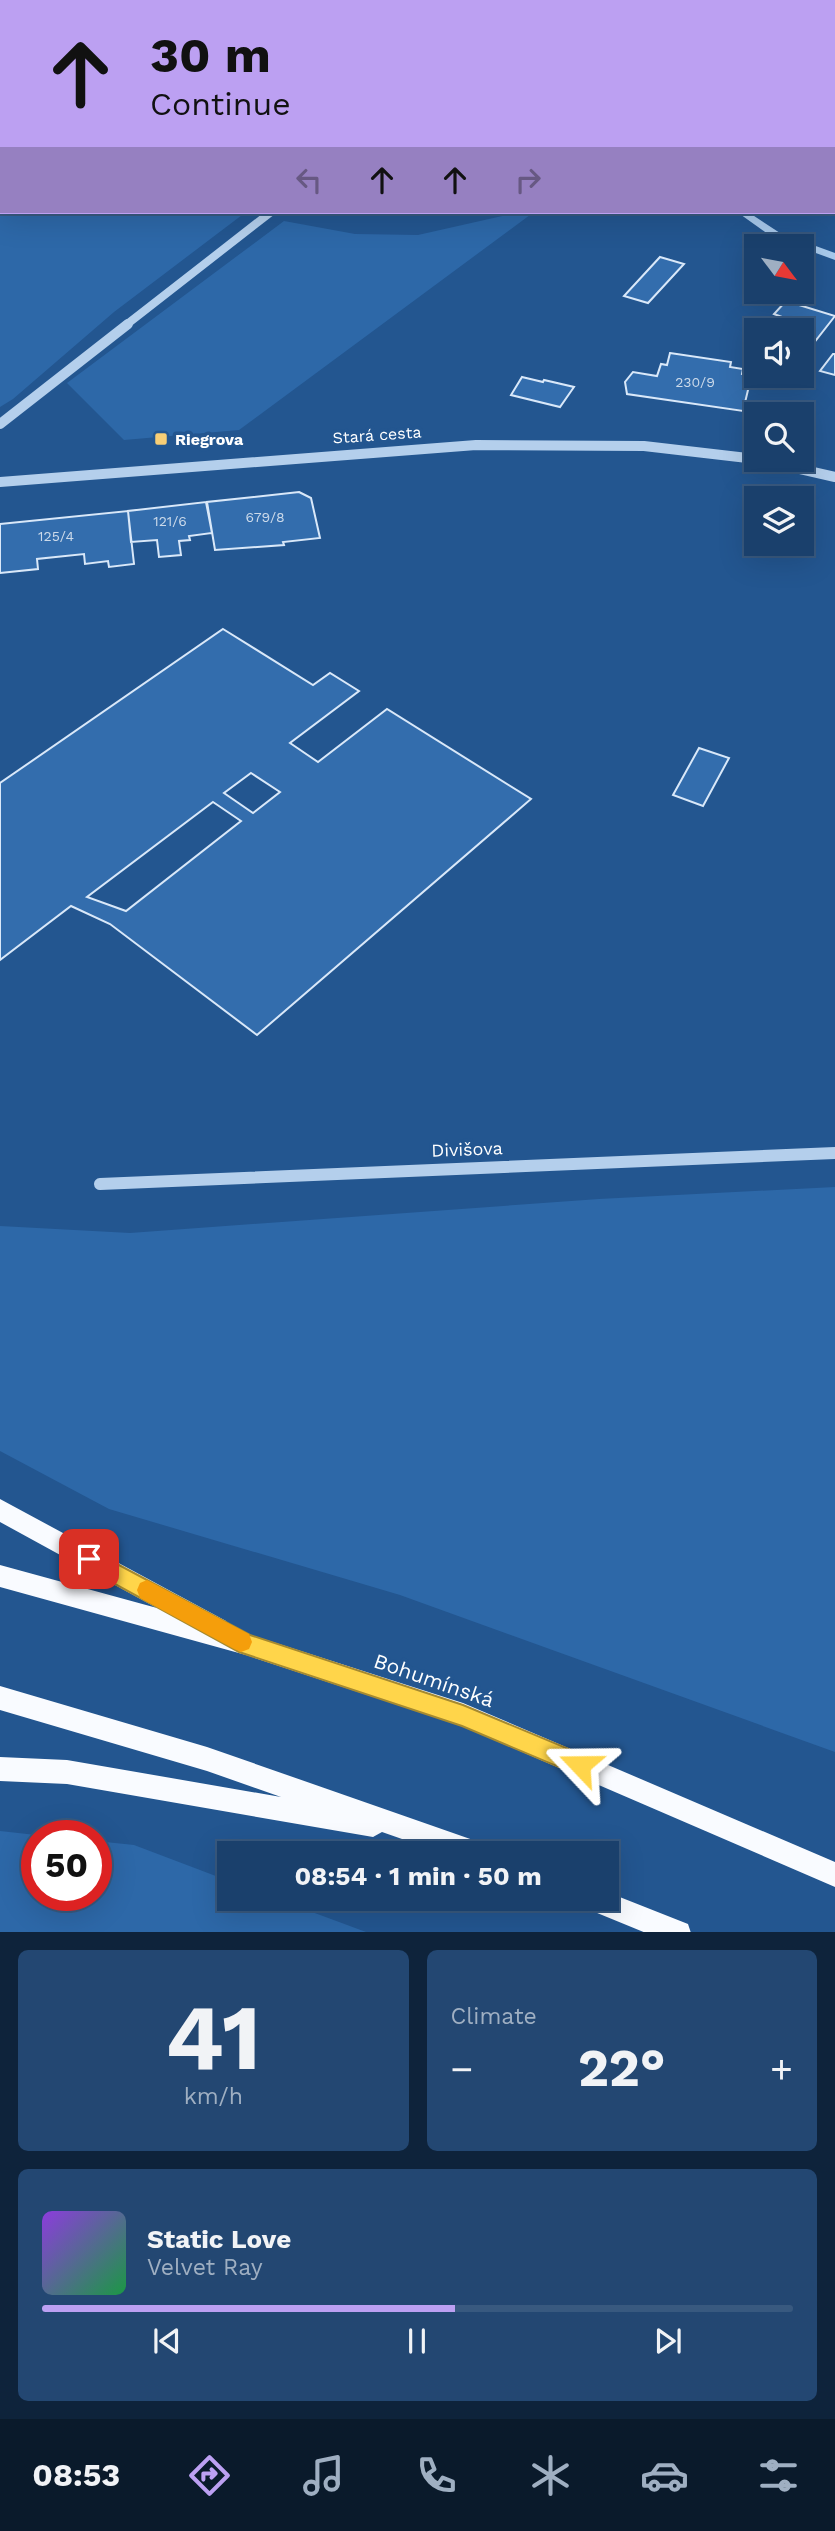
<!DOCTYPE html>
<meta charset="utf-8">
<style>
body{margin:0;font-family:"Work Sans",sans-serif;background:#234772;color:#f1f3f6;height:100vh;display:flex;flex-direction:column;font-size:26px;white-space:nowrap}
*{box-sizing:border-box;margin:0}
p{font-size:23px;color:#9fafc2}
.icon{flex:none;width:38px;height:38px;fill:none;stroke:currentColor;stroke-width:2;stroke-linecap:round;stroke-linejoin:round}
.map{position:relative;height:1932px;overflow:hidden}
.details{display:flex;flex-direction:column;gap:18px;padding:18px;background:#0e233b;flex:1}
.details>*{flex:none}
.banner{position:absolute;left:0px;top:0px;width:836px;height:214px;box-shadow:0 7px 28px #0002,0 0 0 2px #38597f;background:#bca0f2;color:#111;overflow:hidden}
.needle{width:46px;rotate:122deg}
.tools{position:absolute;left:744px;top:234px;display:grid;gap:14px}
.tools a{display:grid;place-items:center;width:70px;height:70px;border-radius:0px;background:#1a406c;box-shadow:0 7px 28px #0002,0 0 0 2px #38597f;font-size:35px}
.speed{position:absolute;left:21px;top:1820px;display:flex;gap:14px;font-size:35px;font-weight:700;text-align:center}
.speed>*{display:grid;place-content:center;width:91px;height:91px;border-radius:50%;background:#1a406c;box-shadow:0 7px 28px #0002,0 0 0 2px #38597f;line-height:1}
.speed .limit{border:10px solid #d22;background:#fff;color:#111}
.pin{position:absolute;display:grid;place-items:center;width:60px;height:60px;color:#fff;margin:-30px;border-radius:14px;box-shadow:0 4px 10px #0006}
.me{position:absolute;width:77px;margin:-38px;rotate:293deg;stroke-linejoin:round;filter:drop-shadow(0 0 5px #0008)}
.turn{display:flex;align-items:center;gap:24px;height:147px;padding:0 35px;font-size:32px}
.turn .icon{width:91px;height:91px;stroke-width:2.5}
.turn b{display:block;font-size:49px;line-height:60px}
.lanes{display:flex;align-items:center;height:66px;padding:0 35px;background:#0003;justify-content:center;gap:35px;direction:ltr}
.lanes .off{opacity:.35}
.big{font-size:52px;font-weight:700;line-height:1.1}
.details .tile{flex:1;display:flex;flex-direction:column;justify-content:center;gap:10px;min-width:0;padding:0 24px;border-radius:10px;background:#234772}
.details .dial{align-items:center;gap:0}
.dial b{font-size:91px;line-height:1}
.song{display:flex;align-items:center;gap:21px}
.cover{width:84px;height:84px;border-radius:10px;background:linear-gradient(135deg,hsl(270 70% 55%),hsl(140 70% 35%))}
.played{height:7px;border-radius:4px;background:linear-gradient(90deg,#bca0f2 55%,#38597f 55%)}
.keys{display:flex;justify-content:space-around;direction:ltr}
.heat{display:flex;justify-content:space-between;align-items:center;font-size:38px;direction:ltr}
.details .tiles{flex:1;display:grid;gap:18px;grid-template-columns:1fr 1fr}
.tile:last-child{grid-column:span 2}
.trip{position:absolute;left:217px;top:1841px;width:402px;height:70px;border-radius:0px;background:#1a406c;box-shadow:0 7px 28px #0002,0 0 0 2px #38597f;font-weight:700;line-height:70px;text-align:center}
.tab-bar{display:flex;height:112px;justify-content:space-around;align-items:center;background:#0a1a2b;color:#9fafc2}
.tab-bar .icon{width:49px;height:49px}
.tab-bar .current{color:#bca0f2}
.tab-bar b{font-size:32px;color:#f1f3f6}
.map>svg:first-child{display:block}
</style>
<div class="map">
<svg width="835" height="1933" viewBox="0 0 835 1933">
<rect width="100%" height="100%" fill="#235690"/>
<path fill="#2d68a8" d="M465,0H835V62V2Z
M0,47L2,212H246L114,312L13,399L0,407Z
M520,212H534L239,430L124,440L67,383L284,221L355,234L418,235Z
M835,1187V1752L400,1595L109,1509L0,1451V1226L130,1233L599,1199Z
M0,1831L45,1836H37V1895H96V1841L134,1845L229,1881V1899H277L366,1932H0Z"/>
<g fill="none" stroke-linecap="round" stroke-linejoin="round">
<path fill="#a8caed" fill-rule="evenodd" d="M440,0H452L453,2H441Z
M737,212H748L780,233L835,253V260L772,237Z"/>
</g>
<path fill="#336dad" stroke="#d9e8f9" stroke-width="2" fill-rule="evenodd" d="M660,257L684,264L648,303L624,296Z
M786,301L835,316L802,358V331H780L790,320L774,314Z
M670,353L731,362L730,367L743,369L742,374L751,376L750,383L752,385L748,390L743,411L627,394L625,382L633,372L657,376L661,364L667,365Z
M833,354H835V375L820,371Z
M522,377L543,382L544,380L574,387L560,407L511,395Z
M299,492L311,498L320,538L283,542L284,545L215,550L207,502Z
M206,502L212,533L189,536L190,540L179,541L181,555L159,557L157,540L131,542L128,511Z
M128,511L134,564L109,567L108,561L85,564L84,554L37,559L38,569L0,573V524Z
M223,629L313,685L330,673L359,691L290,743L318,762L387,709L531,799L257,1035L110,924L71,906L0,960V783ZM251,773L280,792L253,813L224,793ZM213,802L241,821L126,911L87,897Z
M699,748L729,758L703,806L673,795Z"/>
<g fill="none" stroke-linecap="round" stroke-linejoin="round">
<path stroke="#b4cfec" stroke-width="8" d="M126,325L271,212"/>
<path stroke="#b4cfec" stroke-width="10" d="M0,424L128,324
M760,460L835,477
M0,482L476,445L644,446L756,459"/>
<path stroke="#b4cfec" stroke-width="12" d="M100,1184L835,1153"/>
<path fill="#f9fbff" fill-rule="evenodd" d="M0,1499L226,1621L229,1628L463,1703L835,1862V1887L462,1726L246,1655L0,1587V1565L157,1608L0,1522Z
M0,1686L207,1747L476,1841L485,1844L488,1853H442L382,1832L373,1837L67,1784L0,1781V1757L67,1760L281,1797L207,1771L0,1710Z
M607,1892L688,1924L691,1933H646L585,1908L582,1899H607Z"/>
</g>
<path fill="#ffd54a" stroke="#a68a30" stroke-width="2" d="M89,1549L250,1635L463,1705L588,1757L591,1765L588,1772L580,1776L462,1726L239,1652L82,1566L79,1559L82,1552Z"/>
<path fill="#f59e0b" d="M147,1580L249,1634L252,1642L249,1649L241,1652L234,1649L140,1598L137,1590L140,1583Z"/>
<rect fill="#f7ce76" stroke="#235690" stroke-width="2.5" x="154" y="432" width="14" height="14" rx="3.5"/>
<g text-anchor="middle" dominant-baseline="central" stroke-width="7" stroke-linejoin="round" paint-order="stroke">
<g font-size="14" fill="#ccdaea">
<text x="695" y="382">230/9</text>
<text x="265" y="517">679/8</text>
<text x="170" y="521">121/6</text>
<text x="56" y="536">125/4</text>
</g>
<g font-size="16" fill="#fff" stroke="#235690">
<text transform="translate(377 435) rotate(-4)">Stará cesta</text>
</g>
<g font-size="16" font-weight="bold" fill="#fff" stroke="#235690" text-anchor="start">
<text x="175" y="439">Riegrova</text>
</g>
<g font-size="18" fill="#fff" stroke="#235690">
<text transform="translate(467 1149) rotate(-2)">Divišova</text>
</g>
<g font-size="21" fill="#fff" stroke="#235690">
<text transform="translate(434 1680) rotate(19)">Bohumínská</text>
</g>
</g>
</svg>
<div class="tools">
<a><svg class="needle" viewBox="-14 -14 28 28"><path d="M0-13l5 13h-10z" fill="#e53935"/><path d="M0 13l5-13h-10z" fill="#9fafc2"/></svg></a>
<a><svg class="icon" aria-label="sound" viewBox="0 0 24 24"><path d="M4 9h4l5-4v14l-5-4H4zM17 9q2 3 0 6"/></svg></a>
<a><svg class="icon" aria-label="search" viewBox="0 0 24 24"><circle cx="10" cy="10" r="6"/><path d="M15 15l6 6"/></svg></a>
<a><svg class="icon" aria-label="layers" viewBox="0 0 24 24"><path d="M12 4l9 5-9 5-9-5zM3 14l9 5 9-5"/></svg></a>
</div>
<div class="speed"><div class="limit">50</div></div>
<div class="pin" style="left:89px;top:1559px;background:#d93025"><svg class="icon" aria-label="arrive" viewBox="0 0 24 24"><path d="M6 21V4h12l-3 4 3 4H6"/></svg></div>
<svg class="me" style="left:580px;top:1765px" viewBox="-20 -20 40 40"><path d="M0-17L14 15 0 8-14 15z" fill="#ffd54a" stroke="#fff" stroke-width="4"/></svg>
<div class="trip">08:54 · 1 min · 50 m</div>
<div class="banner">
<div class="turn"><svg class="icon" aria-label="ahead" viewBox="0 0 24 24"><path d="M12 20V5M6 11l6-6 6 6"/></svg><div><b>30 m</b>Continue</div></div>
<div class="lanes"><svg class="icon off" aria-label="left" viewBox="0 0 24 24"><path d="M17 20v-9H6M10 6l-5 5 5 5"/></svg><svg class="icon" aria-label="ahead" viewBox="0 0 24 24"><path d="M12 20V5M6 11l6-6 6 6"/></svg><svg class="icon" aria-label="ahead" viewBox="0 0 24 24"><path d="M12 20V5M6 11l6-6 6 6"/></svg><svg class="icon off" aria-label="right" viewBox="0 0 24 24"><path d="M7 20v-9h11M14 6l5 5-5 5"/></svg></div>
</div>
</div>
<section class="details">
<div class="tiles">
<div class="tile dial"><b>41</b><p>km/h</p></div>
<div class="tile"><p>Climate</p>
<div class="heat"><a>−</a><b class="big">22°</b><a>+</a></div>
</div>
<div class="tile">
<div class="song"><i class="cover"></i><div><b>Static Love</b><p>Velvet Ray</p></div></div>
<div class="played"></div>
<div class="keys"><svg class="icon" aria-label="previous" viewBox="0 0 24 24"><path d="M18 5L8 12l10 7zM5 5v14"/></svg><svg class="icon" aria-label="pause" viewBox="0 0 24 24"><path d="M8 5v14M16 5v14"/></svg><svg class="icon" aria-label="next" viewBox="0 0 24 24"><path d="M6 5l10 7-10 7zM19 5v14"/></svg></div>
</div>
</div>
</section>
<nav class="tab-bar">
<b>08:53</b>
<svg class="icon current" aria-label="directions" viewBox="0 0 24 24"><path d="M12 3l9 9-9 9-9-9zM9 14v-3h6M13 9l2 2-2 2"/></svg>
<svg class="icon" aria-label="music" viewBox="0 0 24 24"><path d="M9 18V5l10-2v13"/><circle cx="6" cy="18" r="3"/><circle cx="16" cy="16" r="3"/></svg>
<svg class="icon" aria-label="phone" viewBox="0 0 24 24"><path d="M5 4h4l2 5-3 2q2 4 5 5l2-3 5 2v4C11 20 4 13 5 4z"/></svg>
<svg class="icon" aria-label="climate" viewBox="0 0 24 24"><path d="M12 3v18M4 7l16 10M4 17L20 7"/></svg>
<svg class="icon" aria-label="car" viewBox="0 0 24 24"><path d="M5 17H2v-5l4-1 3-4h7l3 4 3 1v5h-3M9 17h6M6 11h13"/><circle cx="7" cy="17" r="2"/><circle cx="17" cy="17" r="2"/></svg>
<svg class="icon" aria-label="filters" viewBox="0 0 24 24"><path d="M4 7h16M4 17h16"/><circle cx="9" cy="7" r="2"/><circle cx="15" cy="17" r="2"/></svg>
</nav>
